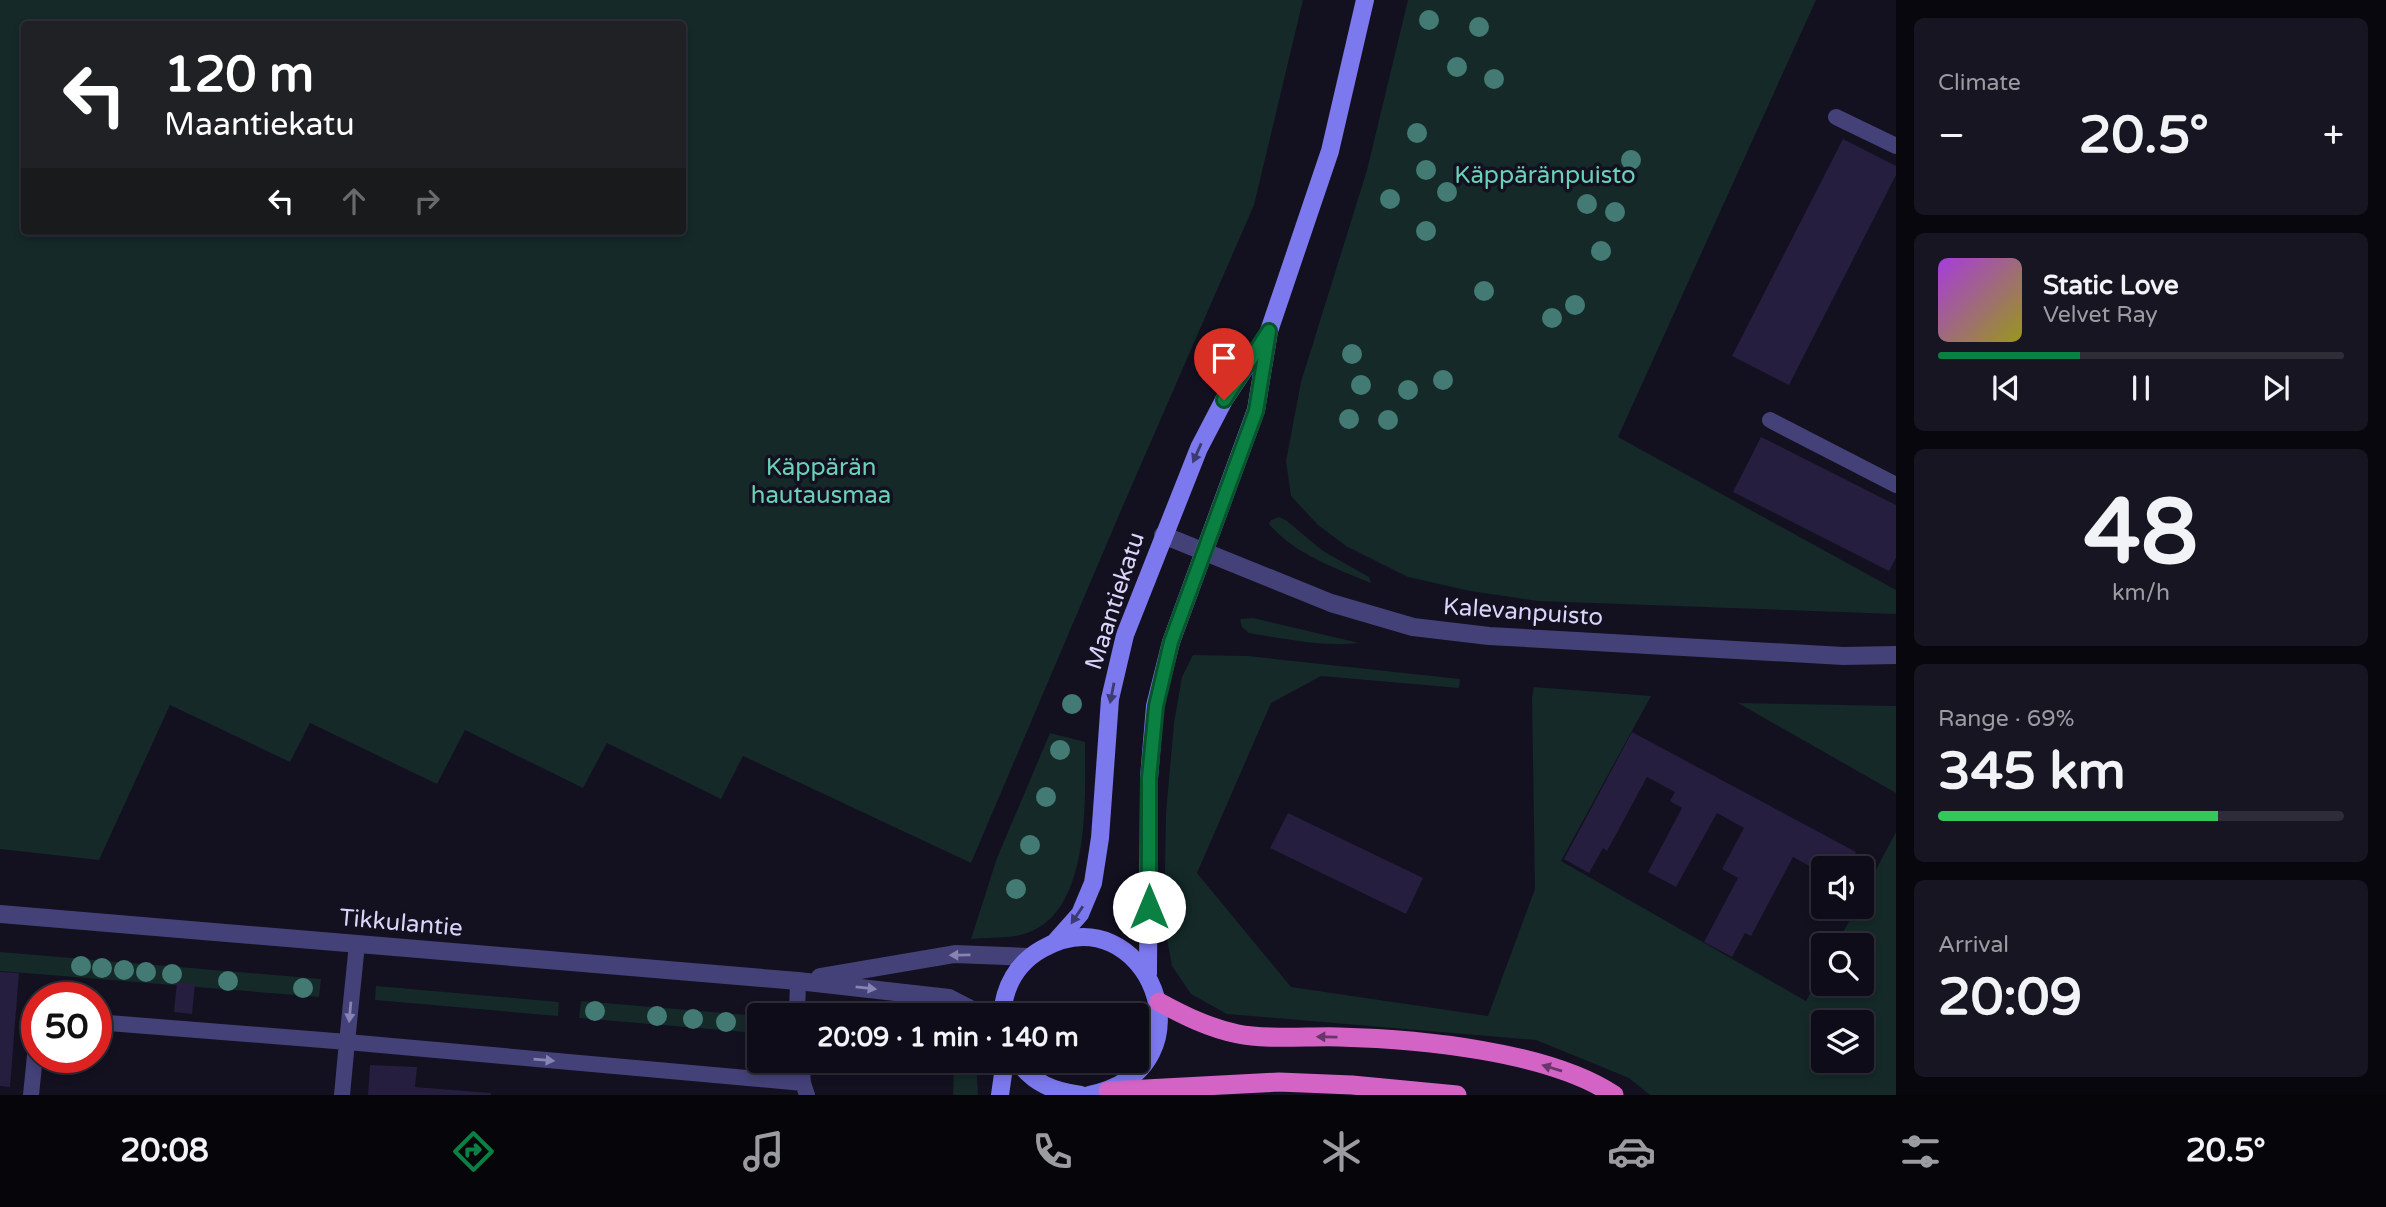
<!DOCTYPE html>
<meta charset="utf-8">
<style>
body{margin:0;font-family:"Varela Round",sans-serif;background:#171521;color:#f1f3f6;height:100vh;display:flex;flex-direction:column;font-size:26px;white-space:nowrap}
*{box-sizing:border-box;margin:0}
p{font-size:23px;color:#9b9ba2}
.icon{flex:none;width:38px;height:38px;fill:none;stroke:currentColor;stroke-width:2;stroke-linecap:round;stroke-linejoin:round}
.map{position:relative;flex:1;overflow:hidden}
.details{display:flex;flex-direction:column;gap:18px;padding:18px;background:#08070d;width:490px}
.details>*{flex:none}
.banner{position:absolute;left:21px;top:21px;width:665px;height:214px;border-radius:7px;box-shadow:0 4px 10px #0003,0 0 0 2px #2e2c37;background:#202124;color:#fff;overflow:hidden}
.controls{position:absolute;left:1811px;top:856px;display:grid;gap:14px}
.controls a{display:grid;place-items:center;width:63px;height:63px;border-radius:7px;background:#0e0c18;box-shadow:0 4px 10px #0003,0 0 0 2px #2e2c37;font-size:35px}
.speed{position:absolute;left:21px;top:982px;display:flex;gap:14px;font-size:35px;font-weight:700;text-align:center}
.speed>*{display:grid;place-content:center;width:91px;height:91px;border-radius:50%;background:#0e0c18;box-shadow:0 4px 10px #0003,0 0 0 2px #2e2c37;line-height:1}
.speed .limit{border:10px solid #d22;background:#fff;color:#111}
.pin{position:absolute;display:grid;place-items:center;width:60px;height:60px;color:#fff;margin:-72px -30px;border-radius:50% 50% 50% 0;rotate:-45deg;box-shadow:0 0 7px #0007}
.pin .icon{rotate:45deg}
.me{position:absolute;width:77px;margin:-38px;rotate:0deg;stroke-linejoin:round;filter:drop-shadow(0 0 5px #0008)}
.turn{display:flex;align-items:center;gap:24px;height:147px;padding:0 28px;font-size:32px}
.turn .icon{width:91px;height:91px;stroke-width:2.5}
.turn b{display:block;font-size:49px;line-height:60px}
.lanes{display:flex;align-items:center;height:66px;padding:0 28px;background:#0003;justify-content:center;gap:35px;direction:ltr}
.lanes .off{opacity:.35}
.big{font-size:52px;font-weight:700;line-height:1.1}
.details .widget{flex:1;display:flex;flex-direction:column;justify-content:center;gap:10px;min-width:0;padding:0 24px;border-radius:10px;background:#171521}
.details .dial{align-items:center;gap:0}
.dial b{font-size:91px;line-height:1}
.song{display:flex;align-items:center;gap:21px}
.cover{width:84px;height:84px;border-radius:10px;background:linear-gradient(135deg,hsl(280 70% 55%),hsl(60 70% 35%))}
.played{height:7px;border-radius:4px;background:linear-gradient(90deg,#0b8043 35%,#2e2c37 35%)}
.keys{display:flex;justify-content:space-around;direction:ltr}
.heat{display:flex;justify-content:space-between;align-items:center;font-size:38px;direction:ltr}
.charge{height:10px;border-radius:5px;background:linear-gradient(90deg,#34c759 69%,#2e2c37 0)}
.trip{position:absolute;left:747px;top:1003px;width:402px;height:70px;border-radius:7px;background:#0e0c18;box-shadow:0 4px 10px #0003,0 0 0 2px #2e2c37;font-weight:700;line-height:70px;text-align:center}
.menu{display:flex;height:112px;justify-content:space-around;align-items:center;background:#06050a;color:#9b9ba2}
.menu .icon{width:49px;height:49px}
.menu .on{color:#0b8043}
.menu b{font-size:32px;color:#f1f3f6}
main{display:flex;flex:1;min-height:0}
.map>svg:first-child{display:block}
</style>
<main>
<div class="map">
<svg width="1896" height="1095" viewBox="0 0 1896 1095">
<rect width="100%" height="100%" fill="#131020"/>
<path fill="#142928" fill-rule="evenodd" d="M0,0H1303L1254,205L1122,508L971,863L743,756L721,799L607,743L583,788L465,730L437,784L310,723L290,762L170,705L99,860L0,849ZM682,24V231H24V24Z
M1408,0H1816L1618,437L1896,590V614L1537,601L1470,591L1408,577L1346,546L1318,525L1291,496L1286,461L1301,382L1367,170Z
M1279,517L1287,521L1323,551L1369,577L1371,583C1335,568 1295,554 1269,524L1271,520Z
M1253,618L1359,643C1322,647 1286,639 1249,633L1242,627L1240,619Z
M1193,655L1248,656L1460,679L1459,688L1321,676L1271,703L1197,873L1291,987L1488,1016L1535,889L1532,697L1534,687L1651,696L1561,861L1806,1001L1823,969L1824,984H1862V945H1836L1857,907L1862,906V896L1896,832V1095H1650L1629,1078L1536,1040L1227,1014L1191,994L1172,966L1164,923L1166,813L1174,723L1182,677ZM1824,1022H1862V1060H1824Z
M1738,703L1896,706V793Z
M1050,733L1085,742C1085,798 1092,914 1024,934C1008,939 987,937 971,939L997,858Z
M0,952L321,979L319,997L0,971Z
M376,986L559,1002L558,1016L375,1000Z
M581,1001L759,1016V1059H755L757,1033L579,1018Z
M954,1061H976L978,1095H953Z"/>
<path fill="#251e3e" d="M1843,139L1896,166V175L1789,385L1732,356Z
M1761,437L1896,505V558L1889,571L1733,492Z
M1632,732L1856,852L1854,856L1873,866L1862,887V868H1824V884L1818,881L1822,873L1793,857L1751,936L1745,933L1732,957L1704,942L1738,878L1722,869L1744,828L1717,813L1676,887L1648,872L1682,808L1670,801L1675,792L1647,777L1607,851L1603,848L1589,873L1564,859Z
M1288,813L1423,878L1406,914L1270,848Z
M0,972L19,973L10,1087L0,1086Z
M177,982L195,984L192,1014L174,1012Z
M370,1065L417,1067L415,1087L491,1093V1095H368Z"/>
<g fill="none" stroke-linecap="round" stroke-linejoin="round">
<path stroke="#444179" stroke-width="16" d="M1836,117L1896,146
M1770,420L1896,485
M357,944L347,1042L803,1083
M797,1015L798,981
M96,1022L347,1042L342,1095
M801,1060L803,1083L807,1095
M31,1095L37,1036"/>
<path stroke="#444179" stroke-width="18" d="M1163,535L1331,603L1413,627L1489,636L1843,656L1896,655"/>
<path stroke="#444179" stroke-width="18" d="M0,914L798,981L949,998L982,1015
M820,977L955,954L1029,957"/>
<path stroke="#7c78ed" stroke-width="18" d="M1055,942L1080,914L1093,883L1100,838L1110,699L1125,635L1199,448L1224,400L1266,337
M1148,974L1149,778L1155,706L1171,642L1256,410L1269,331L1330,151L1365,0
M1002,1015C1004,987 1017,963 1042,949C1145,890 1220,1068 1089,1095
M1017,1060C1033,1084 1054,1091 1081,1095
M1000,1095L1005,1060"/>
<path stroke="#d364c6" stroke-width="19" d="M1159,1002C1185,1016 1209,1028 1238,1034C1265,1040 1310,1036 1339,1037C1418,1039 1548,1051 1614,1095
M1108,1091L1279,1082L1352,1085L1457,1095"/>
</g>
<g fill="#437a73">
<circle cx="1429" cy="20" r="10"/>
<circle cx="1479" cy="27" r="10"/>
<circle cx="1457" cy="67" r="10"/>
<circle cx="1494" cy="79" r="10"/>
<circle cx="1417" cy="133" r="10"/>
<circle cx="1631" cy="160" r="10"/>
<circle cx="1426" cy="170" r="10"/>
<circle cx="1447" cy="192" r="10"/>
<circle cx="1390" cy="199" r="10"/>
<circle cx="1587" cy="204" r="10"/>
<circle cx="1615" cy="212" r="10"/>
<circle cx="1426" cy="231" r="10"/>
<circle cx="1601" cy="251" r="10"/>
<circle cx="1484" cy="291" r="10"/>
<circle cx="1575" cy="305" r="10"/>
<circle cx="1552" cy="318" r="10"/>
<circle cx="1352" cy="354" r="10"/>
<circle cx="1443" cy="380" r="10"/>
<circle cx="1361" cy="385" r="10"/>
<circle cx="1408" cy="390" r="10"/>
<circle cx="1349" cy="419" r="10"/>
<circle cx="1388" cy="420" r="10"/>
<circle cx="1072" cy="704" r="10"/>
<circle cx="1060" cy="750" r="10"/>
<circle cx="1046" cy="797" r="10"/>
<circle cx="1030" cy="845" r="10"/>
<circle cx="1016" cy="889" r="10"/>
<circle cx="81" cy="966" r="10"/>
<circle cx="102" cy="968" r="10"/>
<circle cx="124" cy="970" r="10"/>
<circle cx="146" cy="972" r="10"/>
<circle cx="172" cy="974" r="10"/>
<circle cx="228" cy="981" r="10"/>
<circle cx="303" cy="988" r="10"/>
<circle cx="595" cy="1011" r="10"/>
<circle cx="657" cy="1016" r="10"/>
<circle cx="693" cy="1019" r="10"/>
<circle cx="726" cy="1022" r="10"/>
</g>
<defs><path id="oneway-solid" d="M-6-.8H1V-3.2L6.5 0L1 3.2V.8H-6Z" transform="scale(1.75)"/></defs>
<g fill="#3d3a72">
<use href="#oneway-solid" transform="translate(1197 453) rotate(114)"/>
<use href="#oneway-solid" transform="translate(1112 693) rotate(101)"/>
<use href="#oneway-solid" transform="translate(1077 915) rotate(124)"/>
</g>
<g fill="#8783b3">
<use href="#oneway-solid" transform="translate(960 955) rotate(179)"/>
<use href="#oneway-solid" transform="translate(866 988) rotate(6)"/>
<use href="#oneway-solid" transform="translate(350 1012) rotate(95)"/>
<use href="#oneway-solid" transform="translate(544 1060) rotate(5)"/>
</g>
<g fill="#69366b">
<use href="#oneway-solid" transform="translate(1327 1037) rotate(-179)"/>
<use href="#oneway-solid" transform="translate(1552 1068) rotate(-163)"/>
</g>
<g fill="none" stroke-linecap="round" stroke-linejoin="round">
<defs>
<path id="route" d="M1149,907V778L1156,706L1171,642L1256,411L1269,331L1224,400"/>
</defs>
<use href="#route" stroke="#07532c" stroke-width="18"/>
<use href="#route" stroke="#0b8043" stroke-width="12"/>
</g>
<g text-anchor="middle" dominant-baseline="central" stroke-width="7" stroke-linejoin="round" paint-order="stroke">
<g font-size="24" fill="#6ad0b7" stroke="#131020">
<text x="1545" y="175">Käppäränpuisto</text>
<text x="821" y="467">Käppärän<tspan x="821" dy="28">hautausmaa</tspan></text>
</g>
<g font-size="24" fill="#d9d4f9" stroke="#131020">
<text transform="translate(1115 601) rotate(-72)">Maantiekatu</text>
<text transform="translate(1523 612) rotate(4)">Kalevanpuisto</text>
<text transform="translate(401 923) rotate(5)">Tikkulantie</text>
</g>
</g>
</svg>
<div class="controls">
<a><svg class="icon" aria-label="sound" viewBox="0 0 24 24"><path d="M4 9h4l5-4v14l-5-4H4zM17 9q2 3 0 6"/></svg></a>
<a><svg class="icon" aria-label="search" viewBox="0 0 24 24"><circle cx="10" cy="10" r="6"/><path d="M15 15l6 6"/></svg></a>
<a><svg class="icon" aria-label="layers" viewBox="0 0 24 24"><path d="M12 4l9 5-9 5-9-5zM3 14l9 5 9-5"/></svg></a>
</div>
<div class="speed"><div class="limit">50</div></div>
<div class="pin" style="left:1224px;top:400px;background:#d93025"><svg class="icon" aria-label="arrive" viewBox="0 0 24 24"><path d="M6 21V4h12l-3 4 3 4H6"/></svg></div>
<svg class="me" style="left:1149px;top:907px" viewBox="-20 -20 40 40"><circle r="19" fill="#fff"/><path d="M0-13L10 11 0 6-10 11z" fill="#0b8043"/></svg>
<div class="trip">20:09 · 1 min · 140 m</div>
<div class="banner">
<div class="turn"><svg class="icon" aria-label="left" viewBox="0 0 24 24"><path d="M17 20v-9H6M10 6l-5 5 5 5"/></svg><div><b>120 m</b>Maantiekatu</div></div>
<div class="lanes"><svg class="icon" aria-label="left" viewBox="0 0 24 24"><path d="M17 20v-9H6M10 6l-5 5 5 5"/></svg><svg class="icon off" aria-label="ahead" viewBox="0 0 24 24"><path d="M12 20V5M6 11l6-6 6 6"/></svg><svg class="icon off" aria-label="right" viewBox="0 0 24 24"><path d="M7 20v-9h11M14 6l5 5-5 5"/></svg></div>
</div>
</div>
<section class="details">
<div class="widget"><p>Climate</p>
<div class="heat"><a>−</a><b class="big">20.5°</b><a>+</a></div>
</div>
<div class="widget">
<div class="song"><i class="cover"></i><div><b>Static Love</b><p>Velvet Ray</p></div></div>
<div class="played"></div>
<div class="keys"><svg class="icon" aria-label="previous" viewBox="0 0 24 24"><path d="M18 5L8 12l10 7zM5 5v14"/></svg><svg class="icon" aria-label="pause" viewBox="0 0 24 24"><path d="M8 5v14M16 5v14"/></svg><svg class="icon" aria-label="next" viewBox="0 0 24 24"><path d="M6 5l10 7-10 7zM19 5v14"/></svg></div>
</div>
<div class="widget dial"><b>48</b><p>km/h</p></div>
<div class="widget"><p>Range · 69%</p><b class="big">345 km</b><div class="charge"></div></div>
<div class="widget"><p>Arrival</p><b class="big">20:09</b></div>
</section>
</main>
<nav class="menu">
<b>20:08</b>
<svg class="icon on" aria-label="directions" viewBox="0 0 24 24"><path d="M12 3l9 9-9 9-9-9zM9 14v-3h6M13 9l2 2-2 2"/></svg>
<svg class="icon" aria-label="music" viewBox="0 0 24 24"><path d="M9 18V5l10-2v13"/><circle cx="6" cy="18" r="3"/><circle cx="16" cy="16" r="3"/></svg>
<svg class="icon" aria-label="phone" viewBox="0 0 24 24"><path d="M5 4h4l2 5-3 2q2 4 5 5l2-3 5 2v4C11 20 4 13 5 4z"/></svg>
<svg class="icon" aria-label="climate" viewBox="0 0 24 24"><path d="M12 3v18M4 7l16 10M4 17L20 7"/></svg>
<svg class="icon" aria-label="car" viewBox="0 0 24 24"><path d="M5 17H2v-5l4-1 3-4h7l3 4 3 1v5h-3M9 17h6M6 11h13"/><circle cx="7" cy="17" r="2"/><circle cx="17" cy="17" r="2"/></svg>
<svg class="icon" aria-label="filters" viewBox="0 0 24 24"><path d="M4 7h16M4 17h16"/><circle cx="9" cy="7" r="2"/><circle cx="15" cy="17" r="2"/></svg>
<b>20.5°</b>
</nav>
